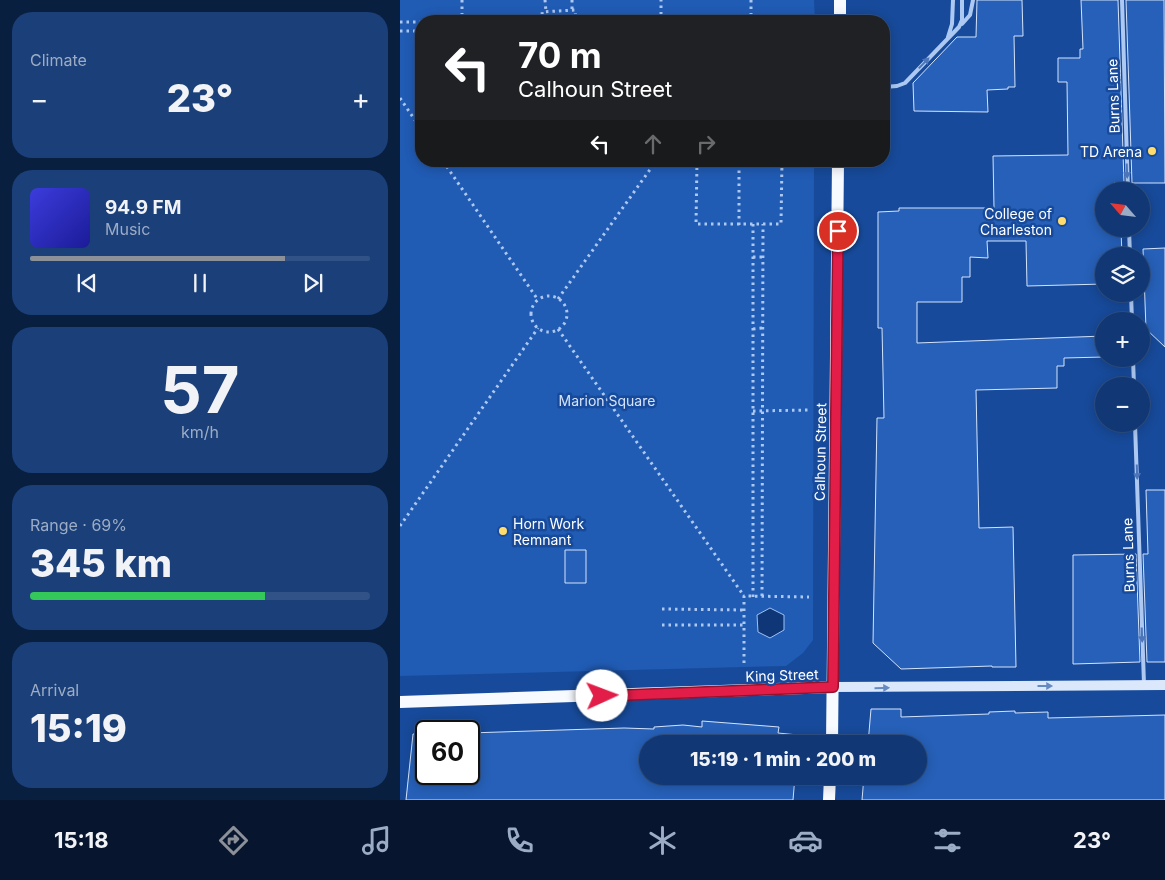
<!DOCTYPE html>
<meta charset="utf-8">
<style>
body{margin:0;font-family:Inter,sans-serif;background:#1a3f79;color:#f1f3f6;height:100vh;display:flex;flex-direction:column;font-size:19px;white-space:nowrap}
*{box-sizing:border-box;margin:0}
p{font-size:16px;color:#9cacc5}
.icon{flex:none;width:28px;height:28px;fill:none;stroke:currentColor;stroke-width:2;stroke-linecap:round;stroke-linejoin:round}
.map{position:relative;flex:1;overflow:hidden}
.panel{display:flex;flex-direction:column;gap:12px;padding:12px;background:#091f40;width:400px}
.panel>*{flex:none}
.guide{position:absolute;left:15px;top:15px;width:475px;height:152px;border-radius:20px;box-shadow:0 2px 12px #0003,0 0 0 1px #305286;background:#202124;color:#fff;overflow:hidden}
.needle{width:32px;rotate:298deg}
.fabs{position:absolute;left:695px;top:182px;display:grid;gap:10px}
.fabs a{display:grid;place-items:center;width:55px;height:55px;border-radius:50%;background:#113874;box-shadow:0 2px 12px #0003,0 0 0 1px #305286;font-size:25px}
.speed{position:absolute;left:15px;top:720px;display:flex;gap:10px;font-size:25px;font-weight:700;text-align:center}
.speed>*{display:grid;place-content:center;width:65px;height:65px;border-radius:50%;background:#113874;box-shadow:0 2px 12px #0003,0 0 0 1px #305286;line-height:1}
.speed .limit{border:2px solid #111;border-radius:8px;background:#fff;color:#111}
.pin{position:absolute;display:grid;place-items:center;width:42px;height:42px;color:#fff;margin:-21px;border:2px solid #fff;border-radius:50%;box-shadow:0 1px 5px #0007}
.me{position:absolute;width:55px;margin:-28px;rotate:88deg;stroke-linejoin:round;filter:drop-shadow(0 0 4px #0008)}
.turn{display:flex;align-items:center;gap:18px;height:105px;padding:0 20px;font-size:22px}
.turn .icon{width:65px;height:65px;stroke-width:2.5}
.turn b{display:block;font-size:35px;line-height:42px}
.lanes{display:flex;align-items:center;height:48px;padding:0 20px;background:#0003;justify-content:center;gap:25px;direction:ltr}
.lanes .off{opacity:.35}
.big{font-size:38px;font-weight:800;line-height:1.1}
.panel .tile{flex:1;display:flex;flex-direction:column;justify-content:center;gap:8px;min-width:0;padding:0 18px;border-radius:20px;background:#1a3f79}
.panel .dial{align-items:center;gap:0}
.dial b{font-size:65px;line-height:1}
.song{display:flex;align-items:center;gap:15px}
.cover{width:60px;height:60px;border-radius:8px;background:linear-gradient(135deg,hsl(240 70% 55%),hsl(240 70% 35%))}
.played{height:5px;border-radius:2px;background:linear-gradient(90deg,#8c9099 75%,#305286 75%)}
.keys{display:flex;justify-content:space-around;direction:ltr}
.heat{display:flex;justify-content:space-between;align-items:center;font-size:28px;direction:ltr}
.charge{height:8px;border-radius:4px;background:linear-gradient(90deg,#34c759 69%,#305286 0)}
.trip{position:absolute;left:239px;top:735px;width:288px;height:50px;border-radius:25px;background:#113874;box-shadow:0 2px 12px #0003,0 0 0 1px #305286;font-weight:800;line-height:50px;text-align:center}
.tab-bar{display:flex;height:80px;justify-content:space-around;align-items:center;background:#07162e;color:#9cacc5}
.tab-bar .icon{width:35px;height:35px}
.tab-bar .selected{color:#8c9099}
.tab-bar b{font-size:22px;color:#f1f3f6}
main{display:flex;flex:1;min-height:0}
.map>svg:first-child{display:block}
</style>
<main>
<section class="panel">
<div class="tile"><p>Climate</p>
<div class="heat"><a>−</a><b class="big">23°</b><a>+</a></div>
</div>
<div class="tile">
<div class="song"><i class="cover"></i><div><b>94.9 FM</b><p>Music</p></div></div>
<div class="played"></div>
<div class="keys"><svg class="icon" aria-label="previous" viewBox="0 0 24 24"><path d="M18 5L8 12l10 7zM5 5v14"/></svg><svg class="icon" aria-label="pause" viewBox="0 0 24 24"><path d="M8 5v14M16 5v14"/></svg><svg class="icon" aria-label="next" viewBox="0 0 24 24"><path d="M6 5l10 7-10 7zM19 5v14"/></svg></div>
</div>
<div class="tile dial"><b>57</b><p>km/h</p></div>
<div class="tile"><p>Range · 69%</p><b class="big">345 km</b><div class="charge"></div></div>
<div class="tile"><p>Arrival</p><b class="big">15:19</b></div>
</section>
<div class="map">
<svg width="765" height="800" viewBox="0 0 765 800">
<rect width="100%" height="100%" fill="#174a9a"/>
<path fill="#205bb4" d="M0,0H414L415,21H21V161H414L413,640L403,653L386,666L0,676Z"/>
<path fill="#0f3777" stroke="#9fc3f4" d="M370,608L384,615V630L370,638L358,632L357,615Z"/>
<path fill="#2660b8" stroke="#d4e4fc" d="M577,0H622L623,36H614L615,87H608V89L587,90L588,112L514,111L513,83L557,37H576Z
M681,0H718L724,183H714V191H704V229H721L722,256H704V284L627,286L626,241H587L588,258L570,257V277H562V302H517V343L704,336V357L664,358V366H657V388L576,390L579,528L613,527L616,667H592V666L501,669L473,643L477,418H484L482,328H478V212L499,211V208H594L593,156L668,155L667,82H658V58H680V49H683Z
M726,0H764L765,183H732Z
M765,248V347L746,329L743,249Z
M746,490H765V662H747L743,554H748Z
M165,550H186V583H165Z
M736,554L740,662L673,664V555Z
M471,709H501V717L589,714V712L615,711V713L648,712V718L765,715V800H462L464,776H518V744H468Z
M302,721L379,727L378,733L398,735V744H248V776H395L393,800H6L13,734H26V774H69V733L224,728L254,729V727L283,725L302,727Z"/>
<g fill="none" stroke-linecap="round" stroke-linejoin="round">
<path stroke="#adc9f2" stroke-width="3" stroke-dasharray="2.5 4" stroke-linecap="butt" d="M62,0V19
M145,0L146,12
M172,0V11
M351,0V21
M62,19H82V21
M143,21L142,12L175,10L176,21
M222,21H351
M261,21V0
M0,22H21
M0,31H21
M0,98L21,129
M43,161L138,300
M297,161L296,224H381L382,161
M353,224V597
M339,225V161
M353,257H363
M131 314a18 18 0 1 1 36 0a18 18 0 1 1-36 0Z
M158,299L256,161
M158,329L344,596
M353,329L363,328
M353,411L409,410
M0,526L138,328
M362,596L363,224
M262,609L344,610
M262,625H344
M344,663V596L409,597"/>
<path stroke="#adc9f2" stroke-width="4" d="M722,0L728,191
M562,24L570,15L573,0
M548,37L552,24L553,0
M484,87L497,86L505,83L559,27L562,20V0
M729,229L730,256
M731,294L732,321
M733,359L734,386
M735,424L744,684"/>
<path stroke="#dbe8fc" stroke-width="10" d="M433,687L765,685"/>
<path stroke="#f7faff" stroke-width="12" d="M440,21V0
M0,702L433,687
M432,744L438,161
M429,800L430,776"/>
</g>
<defs><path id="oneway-solid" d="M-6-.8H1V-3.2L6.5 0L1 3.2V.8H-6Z" transform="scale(1.25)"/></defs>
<g fill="#4c76b9">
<use href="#oneway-solid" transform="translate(524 63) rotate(-46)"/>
<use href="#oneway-solid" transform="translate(727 171) rotate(88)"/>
<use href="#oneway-solid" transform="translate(737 472) rotate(88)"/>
<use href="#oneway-solid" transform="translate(742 635) rotate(88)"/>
</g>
<g fill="#6589c1">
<use href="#oneway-solid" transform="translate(645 686)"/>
<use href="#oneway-solid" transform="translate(482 688) rotate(-1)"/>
</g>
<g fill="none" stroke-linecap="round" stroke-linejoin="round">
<defs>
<path id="route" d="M202,696L433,687L438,231"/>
</defs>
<use href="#route" stroke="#92132f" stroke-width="12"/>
<use href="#route" stroke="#e11d48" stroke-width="9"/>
</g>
<g fill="#ffdc6d" stroke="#174a9a" stroke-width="2">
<circle cx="752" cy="151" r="5"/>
<circle cx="662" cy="221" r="5"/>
<circle cx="103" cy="531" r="5"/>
</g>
<g text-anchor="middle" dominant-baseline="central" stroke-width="5" stroke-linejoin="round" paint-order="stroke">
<g font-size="14" fill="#fff" stroke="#174a9a">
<text transform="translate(713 96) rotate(-92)">Burns Lane</text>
<text transform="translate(420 452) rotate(-89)">Calhoun Street</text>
<text transform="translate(728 555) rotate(-92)">Burns Lane</text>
<text transform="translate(382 675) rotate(-2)">King Street</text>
</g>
<g font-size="14" fill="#fff" stroke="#174a9a" text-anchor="end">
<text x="742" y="151">TD Arena</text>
<text x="652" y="213">College of<tspan x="652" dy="16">Charleston</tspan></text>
<text x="113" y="523" text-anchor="start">Horn Work<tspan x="113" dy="16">Remnant</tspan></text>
</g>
<g font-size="14" fill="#d4e4fc" stroke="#174a9a">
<text x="207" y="400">Marion Square</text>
</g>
</g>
</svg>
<div class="fabs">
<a><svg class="needle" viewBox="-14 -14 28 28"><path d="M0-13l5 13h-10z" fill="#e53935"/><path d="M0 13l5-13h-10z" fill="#9cacc5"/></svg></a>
<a><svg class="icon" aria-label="layers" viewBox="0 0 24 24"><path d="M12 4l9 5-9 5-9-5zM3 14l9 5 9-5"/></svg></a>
<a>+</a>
<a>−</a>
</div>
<div class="speed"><div class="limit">60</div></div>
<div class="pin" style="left:438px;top:231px;background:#d93025"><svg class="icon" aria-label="arrive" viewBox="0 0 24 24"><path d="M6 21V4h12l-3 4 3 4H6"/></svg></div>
<svg class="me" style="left:202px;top:696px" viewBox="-20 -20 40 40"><circle r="19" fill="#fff"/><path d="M0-13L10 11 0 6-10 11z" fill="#e11d48"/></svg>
<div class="trip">15:19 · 1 min · 200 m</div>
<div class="guide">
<div class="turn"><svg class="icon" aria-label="left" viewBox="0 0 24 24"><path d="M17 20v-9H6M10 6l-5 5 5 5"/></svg><div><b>70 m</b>Calhoun Street</div></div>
<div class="lanes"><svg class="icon" aria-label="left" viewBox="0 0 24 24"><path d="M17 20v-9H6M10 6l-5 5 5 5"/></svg><svg class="icon off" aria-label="ahead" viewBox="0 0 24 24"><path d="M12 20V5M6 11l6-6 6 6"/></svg><svg class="icon off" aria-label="right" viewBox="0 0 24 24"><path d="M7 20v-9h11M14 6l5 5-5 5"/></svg></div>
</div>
</div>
</main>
<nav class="tab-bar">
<b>15:18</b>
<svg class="icon selected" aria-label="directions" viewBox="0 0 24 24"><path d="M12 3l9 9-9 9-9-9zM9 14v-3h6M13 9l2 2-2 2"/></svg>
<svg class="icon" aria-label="music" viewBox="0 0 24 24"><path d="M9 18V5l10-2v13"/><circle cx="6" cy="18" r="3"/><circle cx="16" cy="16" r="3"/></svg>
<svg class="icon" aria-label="phone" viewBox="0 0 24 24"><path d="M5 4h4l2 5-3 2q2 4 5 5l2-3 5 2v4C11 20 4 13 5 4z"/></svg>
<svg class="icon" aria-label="climate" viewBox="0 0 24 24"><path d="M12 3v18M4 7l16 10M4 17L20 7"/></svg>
<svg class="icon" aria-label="car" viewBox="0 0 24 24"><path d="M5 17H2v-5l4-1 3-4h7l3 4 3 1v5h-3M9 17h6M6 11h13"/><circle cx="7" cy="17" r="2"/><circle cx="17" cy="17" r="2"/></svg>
<svg class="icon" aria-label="filters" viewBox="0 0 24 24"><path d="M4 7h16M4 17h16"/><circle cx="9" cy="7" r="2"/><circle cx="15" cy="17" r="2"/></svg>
<b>23°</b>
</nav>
